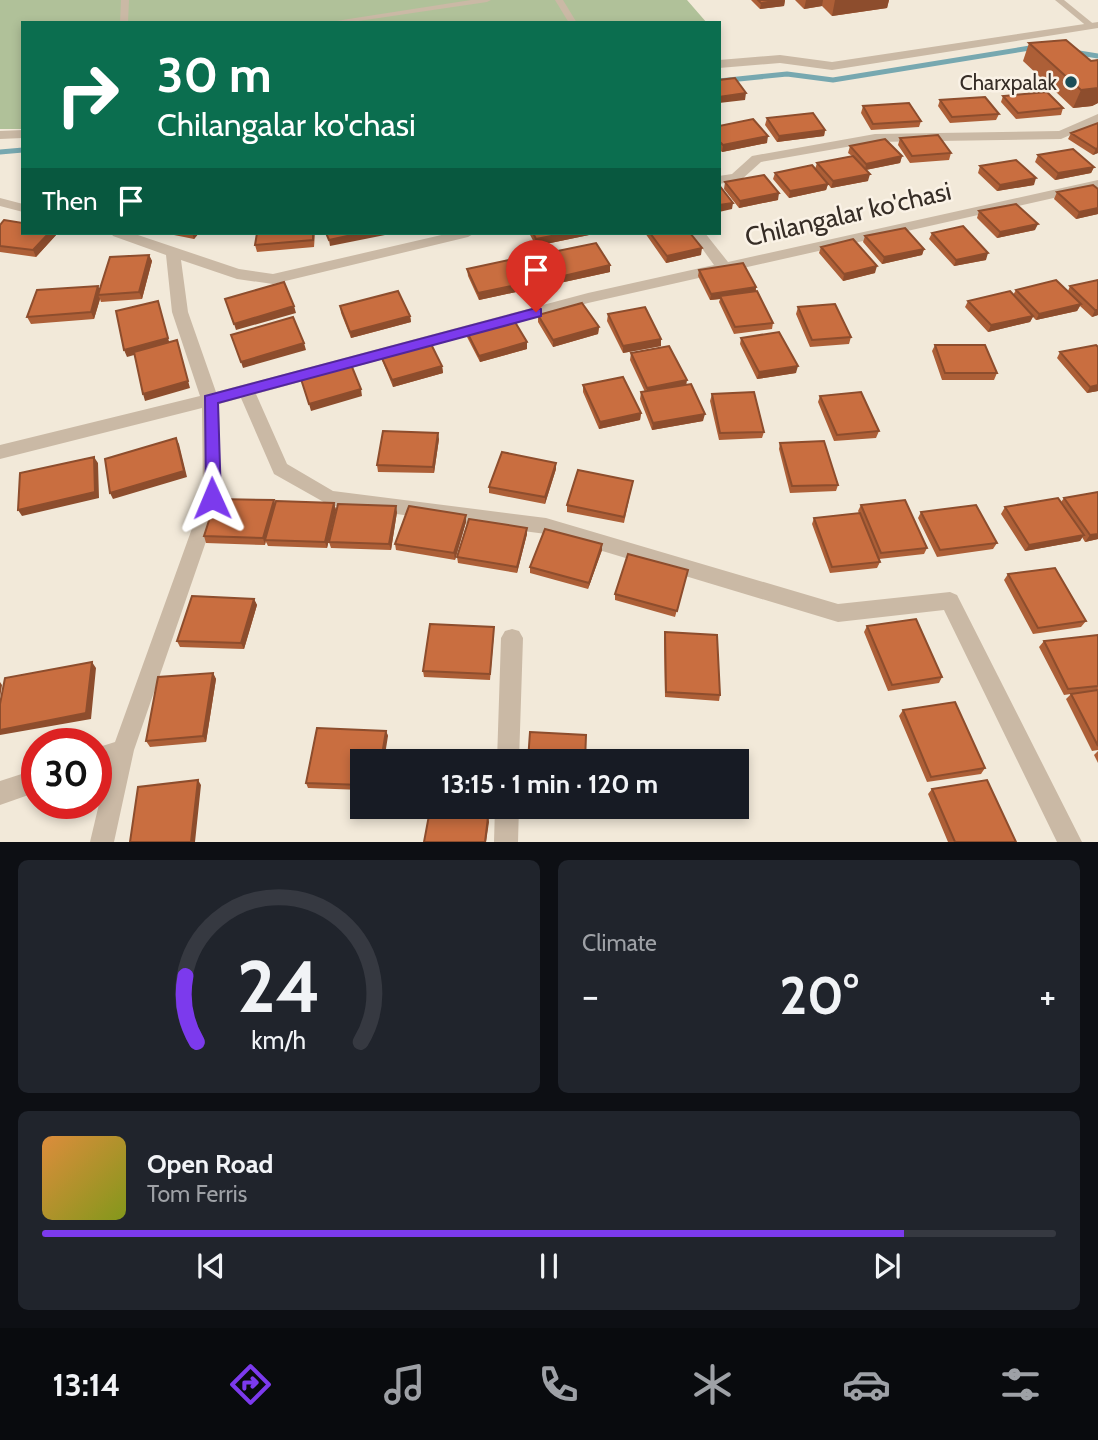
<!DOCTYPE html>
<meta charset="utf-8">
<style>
body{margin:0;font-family:Cabin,sans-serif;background:#20242c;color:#f1f3f6;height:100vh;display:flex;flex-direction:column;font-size:26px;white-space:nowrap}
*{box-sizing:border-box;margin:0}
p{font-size:23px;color:#9ea1a6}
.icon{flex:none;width:38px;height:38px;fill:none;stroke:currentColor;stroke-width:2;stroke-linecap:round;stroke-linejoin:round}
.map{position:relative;height:842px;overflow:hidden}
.sheet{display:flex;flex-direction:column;gap:18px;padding:18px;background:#0d0f14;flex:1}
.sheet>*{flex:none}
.hud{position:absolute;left:21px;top:21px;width:700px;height:214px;border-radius:0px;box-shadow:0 4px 10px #0003;background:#0b6e4f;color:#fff;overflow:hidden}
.speed{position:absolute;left:21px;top:728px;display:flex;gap:14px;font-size:35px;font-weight:700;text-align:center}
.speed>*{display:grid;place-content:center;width:91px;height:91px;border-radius:50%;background:#171b24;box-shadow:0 4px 10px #0003;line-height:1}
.speed .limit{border:10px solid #d22;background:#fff;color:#111}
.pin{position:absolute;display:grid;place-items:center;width:60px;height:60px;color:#fff;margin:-72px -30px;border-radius:50% 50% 50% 0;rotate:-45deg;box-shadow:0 0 7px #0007}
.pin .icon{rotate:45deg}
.me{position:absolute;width:77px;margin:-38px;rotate:359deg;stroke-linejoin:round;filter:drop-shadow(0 0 5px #0008)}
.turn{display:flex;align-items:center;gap:24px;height:147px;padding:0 21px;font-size:32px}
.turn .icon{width:91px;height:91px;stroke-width:2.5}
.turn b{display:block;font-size:49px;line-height:60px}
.then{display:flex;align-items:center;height:66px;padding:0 21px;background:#0003;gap:14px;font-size:26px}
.big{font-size:52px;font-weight:800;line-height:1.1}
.sheet .card{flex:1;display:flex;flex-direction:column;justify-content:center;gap:10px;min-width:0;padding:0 24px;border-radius:10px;background:#20242c}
.sheet .dial{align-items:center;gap:0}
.dial svg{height:182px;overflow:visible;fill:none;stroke:#363941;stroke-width:7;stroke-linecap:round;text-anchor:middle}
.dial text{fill:#f1f3f6;stroke:none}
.song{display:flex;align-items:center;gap:21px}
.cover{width:84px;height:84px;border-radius:10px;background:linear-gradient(135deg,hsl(30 70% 55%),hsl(70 70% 35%))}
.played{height:7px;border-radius:4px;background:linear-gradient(90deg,#7c3aed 85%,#363941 85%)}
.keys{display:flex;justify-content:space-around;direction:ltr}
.heat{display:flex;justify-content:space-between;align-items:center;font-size:38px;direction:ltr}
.sheet .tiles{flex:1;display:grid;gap:18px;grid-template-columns:1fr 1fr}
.card:last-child{grid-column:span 2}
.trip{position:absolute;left:350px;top:749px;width:399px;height:70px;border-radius:0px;background:#171b24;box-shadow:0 4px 10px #0003;font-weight:800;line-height:70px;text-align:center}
.dock{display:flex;height:112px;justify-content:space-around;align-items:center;background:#090b0e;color:#9ea1a6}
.dock .icon{width:49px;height:49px}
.dock .selected{color:#7c3aed}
.dock b{font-size:32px;color:#f1f3f6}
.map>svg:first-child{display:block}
</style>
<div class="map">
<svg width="1098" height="842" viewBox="0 0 1098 842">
<rect width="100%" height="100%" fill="#f2e9d9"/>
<path fill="#b0c199" d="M0,0H687L707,23H23V129H0Z"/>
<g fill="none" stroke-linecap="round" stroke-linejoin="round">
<path stroke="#77a8b0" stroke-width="5" d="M1073,52L1098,56
M719,81L787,74L833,80L1036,47
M0,152L23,150"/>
<path fill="#cab9a5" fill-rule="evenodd" d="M121,0H129L128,23H120Z
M471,0H491L487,2L345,23H323Z
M555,0H563L577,23H569Z
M1055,0H1064L1096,26L1089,28Z"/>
<path fill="#cab9a5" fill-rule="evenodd" d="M1098,22V28L832,70L780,63L719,68V60L780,55L832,62Z
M1098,114V123L1061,139L875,142L761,162L741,180L719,184V176L732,174L752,156L875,134L1059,131Z
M23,130V138L0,139V131Z
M1098,180V188L588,303L256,394L287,464L333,491L546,518L838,604L950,592L957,595L1082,842H1057L944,610L838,622L546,534L329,505L274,474L241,398L219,404L221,498L134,750L114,842H90L108,766L96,770V748L115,742L203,498L202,408L0,459V445L200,396L172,312L166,255L113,236L111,233H132L239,269L273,274L450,233H475L468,237L273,284L237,279L181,260L188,312L216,392L588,293L714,265L691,233H705L728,262Z
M0,198L23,204V212L0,206Z
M512,629L519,631L523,638L519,761H497L501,638L505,631Z
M37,769V792L0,805V781Z
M495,807H519L518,842H494Z"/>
</g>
<path fill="#ad5f37" d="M751,0H785L784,6L760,9Z
M795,0H889L887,8L832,16L822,6L804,9Z
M1029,43L1091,61L1098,60V103L1092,106L1073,108L1023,61Z
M1003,96L1063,108L1061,115L1016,119L1001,102Z
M940,100L999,114L996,120L950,123L938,106Z
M863,106L921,121L919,127L871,130L861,113Z
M767,118L825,130L824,136L777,142L765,125Z
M1098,123V153L1093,155L1068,139L1071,133Z
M719,126L767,143L722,152L719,149Z
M900,138L951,153L949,160L910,163L898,145Z
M850,146L902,156L900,163L866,170L868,181L831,188L828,184L826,190L789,198L773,179L775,173L815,169L817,163L852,156L848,153Z
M1038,155L1094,167L1091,173L1055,180L1035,162Z
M980,166L1034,185L997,191L978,173Z
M725,182L778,200L739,208L724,189Z
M1098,189V214L1076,219L1054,199L1057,192Z
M979,211L1035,230L997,238L977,218Z
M0,225L57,234L36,257L0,252Z
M164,233H199L194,239Z
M257,233H315L314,247L257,252L255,245Z
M529,233H589V235L536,246Z
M645,233H690L701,255L666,263Z
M932,233L986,260L954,266L929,239Z
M865,236L924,249L922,255L882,264L863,242Z
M821,247L875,273L843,281L819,253Z
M543,254L610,265V272L555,284L543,261Z
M149,255L152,261L142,299L101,302L100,299L94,319L31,324L27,317L100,289Z
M467,269L535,288L479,300L468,276Z
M699,270L756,287V291L773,323L772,329L734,334L719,302L720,299L710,300L698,276Z
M1098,280V315L1092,317L1080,306L1077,311L1036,320L1033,317L1030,322L988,332L965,307L968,301L1013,295L1016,290L1068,291L1070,286Z
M340,306L410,316L411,322L351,338L341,313Z
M798,307L851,337L849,344L810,347L796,314Z
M608,314L661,339V346L623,353L607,321Z
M538,315L599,327L598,334L553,347L538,322Z
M466,330L527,342V349L480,362L467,337Z
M741,338L796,373L757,379L740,344Z
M935,345L997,373L994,380H942L932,351Z
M1060,352L1098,391L1087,393L1057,358Z
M631,353L686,385L703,421L652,430L640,399L641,392H645L630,360Z
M380,354L442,366L443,373L393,387L382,360Z
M583,385L641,413L640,420L599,429L583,392Z
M712,394L764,432L762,438L719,440L710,401Z
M820,396L879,431L876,438L834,441L818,402Z
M439,439L434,473L378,472L377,465Z
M780,443L838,485L836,491L790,493L779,449Z
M556,469L545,504L489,493V487Z
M633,481L624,523L567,512V505Z
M1098,492V539L1085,542L1082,537L1080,541L1025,551L1001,514L1005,507L1061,502L1064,498Z
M334,503L336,510L327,548L268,546L266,542L265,545L206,543L204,536Z
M861,505L927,548L924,554L879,559L880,562L877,568L830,573L812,524L814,518L859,513L858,511Z
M397,512L391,550L331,548L329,542Z
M921,512L997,543L993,549L937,557L918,518Z
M466,522L455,560L396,550L395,544Z
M527,534L517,573L458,563L457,557Z
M602,550L588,589L530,573V567Z
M688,570L675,617L615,600V594Z
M1008,574L1086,621L1081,627L1033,634L1004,580Z
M254,599L257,605L244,649L180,647L177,641Z
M867,626L942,677L939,683L888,691L864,632Z
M494,627V633L490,680L424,677L423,671Z
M665,632L720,695L719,701L665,697L664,638Z
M1098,635V750L1092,751L1066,699L1071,694L1064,695L1039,647L1044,641Z
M213,673L216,679L206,742L150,747L146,741Z
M903,710L985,768L981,774L927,782L899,716Z
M386,731L388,736L362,761V790L308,788L306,783Z
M1098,751V763L1094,755Z
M932,789L1016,842H948L928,794Z
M532,807H583V810Z"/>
<path fill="#8d4d2d" d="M785,0L784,6L760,9L761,3Z
M806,0H823L822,6L804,9Z
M835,0H889L887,8L832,16Z
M1098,88V103L1092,106L1073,108L1081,90Z
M746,93L745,100L719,103V97Z
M825,130L824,136L777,142L779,136Z
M768,136L767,143L722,152L723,145Z
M1098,148V153L1093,155L1096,149Z
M902,156L900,163L865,170L866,164Z
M1094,167L1091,173L1055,180L1058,173Z
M870,174L868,181L831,188L833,181Z
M1036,178L1034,185L997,191L1000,185Z
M828,184L826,190L789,198L790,191Z
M779,193L778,200L739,208L740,201Z
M733,203L732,209L719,212V205Z
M1098,208V214L1076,219L1079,212Z
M1038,224L1035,230L997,238L1000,232Z
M49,233H56L57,234L36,257L33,250Z
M192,233H199L194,239Z
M361,233H385V235L330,246L329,240Z
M567,233H589V235L536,246V239Z
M702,248L701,255L666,263L667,256Z
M924,249L922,255L882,264L884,257Z
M988,253L986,260L954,266L956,260Z
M149,255L152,261L142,299L139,292Z
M610,265V272L555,284V278Z
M877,266L875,273L843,281L844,274Z
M535,281V288L479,300L478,293Z
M98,286L101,292L98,295L100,299L94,319L91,312Z
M756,287L755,293L720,296V299L710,300L711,294Z
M158,301L170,345L127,357L124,350Z
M1081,304L1077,311L1036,320L1039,314Z
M294,306L296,313L236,330L234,324Z
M1095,310H1098V315L1092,317Z
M410,316L411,322L351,338L350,332Z
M1033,316L1030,322L988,332L991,325Z
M599,327L598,334L553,347V340Z
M661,339V346L623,353V346Z
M177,340L190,388L145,401L143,394Z
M527,342V349L480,362L479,356Z
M304,343L306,350L243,368L241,362Z
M442,366L443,373L393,387L392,380Z
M798,366L796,373L757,379L759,372Z
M687,380L686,387L647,395V388Z
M1098,385V391L1087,393L1090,387Z
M361,389L362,396L311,411L309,404Z
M641,413L640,420L599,429L600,422Z
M705,414L703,421L652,430L653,423Z
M438,433L439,439L434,473L433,467Z
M176,438L179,444L187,477L113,499L110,493Z
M94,457L98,463L99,498L22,516L18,510Z
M556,463V469L545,504V497Z
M274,500L276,507L265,540V545L263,538Z
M334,503L336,510L327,548L325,542Z
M396,506L397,512L391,550L389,544Z
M466,515V522L455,560L454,553Z
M527,528V534L517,573V567Z
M1098,534V539L1085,542L1090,535Z
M1084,535L1080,541L1025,551L1029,545Z
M602,544V550L588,589L589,583Z
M254,599L257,605L244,649L241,643Z
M92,662L96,668L91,719L0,735V730Z
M213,673L216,679L206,742L203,736Z
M0,682L2,685L0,698Z
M386,731L388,736L384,761H381Z
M198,780L201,785L195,842H191Z
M488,817L489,822L486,842H485Z"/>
<path fill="#c96e40" stroke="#8d4d2d" stroke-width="2" d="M758,0H783L761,3Z
M1066,40L1091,61L1098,60V88L1081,90L1029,43Z
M735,78L746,93L719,97V80Z
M1047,92L1063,108L1018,113L1003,96Z
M985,97L999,114L952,117L940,100Z
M909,103L921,121L873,124L863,106Z
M813,113L825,130L779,136L767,118Z
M753,119L768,136L723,145L719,141V126Z
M1098,123V148L1096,149L1071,133Z
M938,135L951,153L912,156L900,138Z
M885,139L902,156L866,164L850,146Z
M1073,149L1094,167L1058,173L1038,155Z
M853,156L870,174L833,181L817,163Z
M1016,160L1036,178L1000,185L980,166Z
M812,165L828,184L790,191L775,173Z
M764,175L779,193L740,201L725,182Z
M719,185L733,203L719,205Z
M1093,185L1098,189V208L1079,212L1057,192Z
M1016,204L1038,224L1000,232L979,211Z
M4,220L23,223V233H49L33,250L0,246V225Z
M963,226L988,253L956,260L932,233Z
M905,228L924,249L884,257L865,236Z
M257,233H313V240L255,245Z
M326,233H361L329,240Z
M533,233H567L536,239Z
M650,233H690L702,248L667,256Z
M853,239L877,266L844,274L821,247Z
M596,243L610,265L555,278L543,254Z
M149,255L139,292L98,295L110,257Z
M523,257L535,281L478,293L467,269Z
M743,263L756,287L711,294L699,270Z
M1056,280L1081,304L1039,314L1016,290Z
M1098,280V310H1095L1070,286Z
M284,282L294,306L234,324L225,299Z
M98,286L91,312L27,317L37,290Z
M398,291L410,316L350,332L340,306Z
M757,291L773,323L735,327L720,296Z
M1010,291L1033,316L991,325L968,301Z
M158,301L168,338L124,350L116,311Z
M582,303L599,327L553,340L538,315Z
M835,304L851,337L812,340L798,307Z
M645,307L661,339L623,346L608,314Z
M293,317L304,343L241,362L231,335Z
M512,317L527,342L479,356L466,330Z
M779,332L798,366L759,372L741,338Z
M177,340L188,381L143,394L134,352Z
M429,340L442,366L392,380L380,354Z
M935,345H985L997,373H945Z
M1096,345L1098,347V385L1090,387L1060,352Z
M669,346L687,380L647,388L631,353Z
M350,362L361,389L309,404L300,376Z
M623,377L641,413L600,422L583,385Z
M691,384L705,414L653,423L641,392Z
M754,392L764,432L720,433L712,394Z
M861,392L879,431L837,435L820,396Z
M383,431L438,433L433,467L377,465Z
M176,438L184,471L110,493L105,459Z
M824,441L838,485L792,486L780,443Z
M502,452L556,463L545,497L489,487Z
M94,457L95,492L18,510L20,473Z
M578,470L633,481L624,517L567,505Z
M1098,492V534L1090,535L1064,498Z
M1058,498L1084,535L1029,545L1005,507Z
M216,499L274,500L263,538L204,536Z
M905,500L927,548L881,553L861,505Z
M276,501L334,503L325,542L265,540Z
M338,504L396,506L389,544L329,542Z
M976,505L997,543L940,550L921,512Z
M409,506L466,515L454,553L395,544Z
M860,513L880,562L832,567L814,518Z
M469,519L527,528L517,567L457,557Z
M545,529L602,544L589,583L530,567Z
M628,554L688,570L677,611L615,594Z
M1055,568L1086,621L1038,628L1008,574Z
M192,596L254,599L241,643L177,641Z
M916,619L942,677L892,685L867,626Z
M430,624L494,627L490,674L423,671Z
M665,632L717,635L720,695L666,692Z
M1098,635V686L1068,689L1044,641Z
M92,662L86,713L0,730V704L5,678Z
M213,673L203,736L146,741L158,677Z
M1098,690V746L1071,694Z
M955,702L985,768L931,777L903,710Z
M317,728L386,731L381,761H362V785L306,783Z
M530,732L586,735L585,761H528Z
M198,780L191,842H130L138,787Z
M987,780L1016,842H955L932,789Z
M430,810L488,817L485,842H424Z"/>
<path fill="#7c3aed" stroke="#51269a" stroke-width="2" d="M536,308L541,309V316L218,403L221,498L218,502H206L205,396Z"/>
<circle fill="#1b4e58" stroke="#faf2e6" stroke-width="2.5" cx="1071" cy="82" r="7"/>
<g text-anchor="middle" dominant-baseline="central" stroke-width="5" stroke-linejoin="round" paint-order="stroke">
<g font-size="21" fill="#362d26" stroke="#faf2e6" text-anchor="end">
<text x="1057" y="82">Charxpalak</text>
</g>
<g font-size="26" fill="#362d26" stroke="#faf2e6">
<text transform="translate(848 214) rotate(-13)">Chilangalar ko'chasi</text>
</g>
</g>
</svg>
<div class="speed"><div class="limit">30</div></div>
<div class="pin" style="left:536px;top:312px;background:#d93025"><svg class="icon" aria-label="arrive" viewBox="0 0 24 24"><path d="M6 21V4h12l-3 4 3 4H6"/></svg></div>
<svg class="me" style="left:212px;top:498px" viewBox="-20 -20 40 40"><path d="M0-17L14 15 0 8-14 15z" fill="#7c3aed" stroke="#fff" stroke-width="4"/></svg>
<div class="trip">13:15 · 1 min · 120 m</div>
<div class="hud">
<div class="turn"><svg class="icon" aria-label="right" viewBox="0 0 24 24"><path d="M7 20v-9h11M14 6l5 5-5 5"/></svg><div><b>30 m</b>Chilangalar ko'chasi</div></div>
<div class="then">Then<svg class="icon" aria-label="arrive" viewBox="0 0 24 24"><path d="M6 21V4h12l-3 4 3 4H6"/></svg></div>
</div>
</div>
<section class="sheet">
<div class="tiles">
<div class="card dial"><svg viewBox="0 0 100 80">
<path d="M14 69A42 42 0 1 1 86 69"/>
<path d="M14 69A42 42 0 0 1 9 40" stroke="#7c3aed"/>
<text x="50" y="56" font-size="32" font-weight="700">24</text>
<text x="50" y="72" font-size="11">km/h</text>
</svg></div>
<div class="card"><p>Climate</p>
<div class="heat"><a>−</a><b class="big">20°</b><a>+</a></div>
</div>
<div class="card">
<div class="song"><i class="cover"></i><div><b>Open Road</b><p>Tom Ferris</p></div></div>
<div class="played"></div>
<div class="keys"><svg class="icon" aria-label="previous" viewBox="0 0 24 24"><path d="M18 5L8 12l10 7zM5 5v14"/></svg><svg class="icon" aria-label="pause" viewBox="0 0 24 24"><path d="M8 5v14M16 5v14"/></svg><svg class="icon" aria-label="next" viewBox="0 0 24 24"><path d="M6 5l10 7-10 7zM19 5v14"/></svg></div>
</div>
</div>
</section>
<nav class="dock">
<b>13:14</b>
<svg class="icon selected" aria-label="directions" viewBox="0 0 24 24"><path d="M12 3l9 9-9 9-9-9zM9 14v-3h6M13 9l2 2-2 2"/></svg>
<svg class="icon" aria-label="music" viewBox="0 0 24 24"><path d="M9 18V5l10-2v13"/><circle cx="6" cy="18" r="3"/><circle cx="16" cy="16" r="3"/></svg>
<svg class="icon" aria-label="phone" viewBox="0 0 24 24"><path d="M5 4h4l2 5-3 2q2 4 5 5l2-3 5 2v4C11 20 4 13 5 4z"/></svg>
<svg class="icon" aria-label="climate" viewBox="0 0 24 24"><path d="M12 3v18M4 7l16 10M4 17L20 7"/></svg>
<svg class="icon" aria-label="car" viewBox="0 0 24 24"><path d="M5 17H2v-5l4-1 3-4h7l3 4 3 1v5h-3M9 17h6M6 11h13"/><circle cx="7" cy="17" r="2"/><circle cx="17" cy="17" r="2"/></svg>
<svg class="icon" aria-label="filters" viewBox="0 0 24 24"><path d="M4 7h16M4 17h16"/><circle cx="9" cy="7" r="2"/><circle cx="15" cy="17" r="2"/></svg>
</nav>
